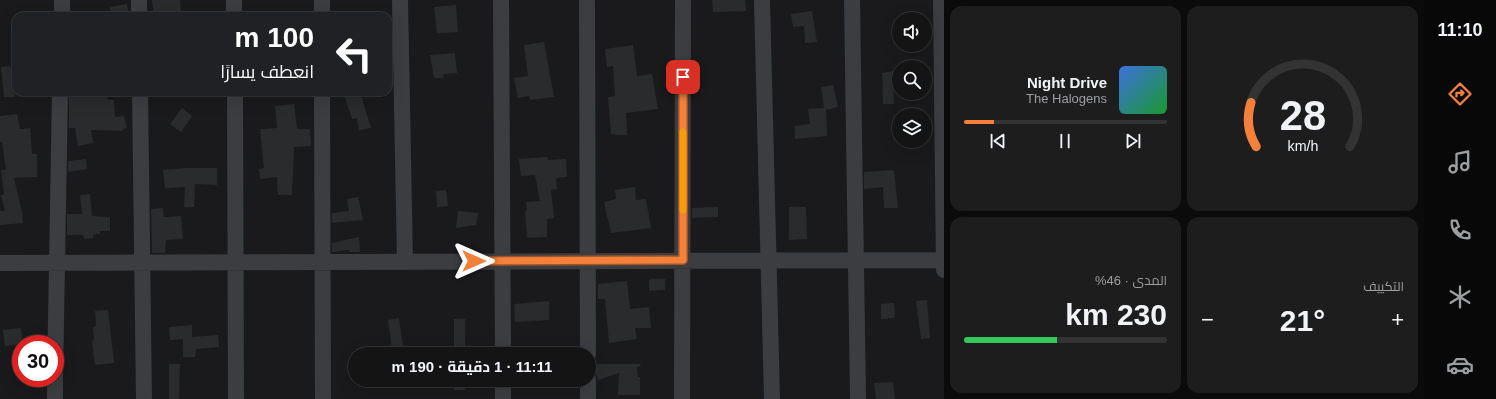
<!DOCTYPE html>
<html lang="ar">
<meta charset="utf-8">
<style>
body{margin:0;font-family:Arial,Cairo,sans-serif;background:#1d1d1e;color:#f1f3f6;direction:rtl;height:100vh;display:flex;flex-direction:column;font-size:15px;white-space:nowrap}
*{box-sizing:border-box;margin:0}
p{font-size:13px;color:#9d9ea0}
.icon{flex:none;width:22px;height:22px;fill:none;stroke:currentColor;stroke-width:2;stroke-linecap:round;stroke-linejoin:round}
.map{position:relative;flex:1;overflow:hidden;direction:ltr}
.sheet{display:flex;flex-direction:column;gap:6px;padding:6px;background:#0b0b0c;width:480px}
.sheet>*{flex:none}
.hud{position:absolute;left:12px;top:12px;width:380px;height:84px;border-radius:12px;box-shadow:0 4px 16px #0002,0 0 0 1px #333334;direction:rtl;background:#202124;color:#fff;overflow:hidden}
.tools{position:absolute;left:892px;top:12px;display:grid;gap:8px}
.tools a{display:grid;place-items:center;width:40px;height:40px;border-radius:50%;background:#141415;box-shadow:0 4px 16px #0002,0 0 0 1px #333334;font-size:20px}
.speed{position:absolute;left:12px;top:335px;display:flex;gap:8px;font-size:20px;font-weight:700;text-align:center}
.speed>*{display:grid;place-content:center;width:52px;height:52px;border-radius:50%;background:#141415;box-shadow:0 4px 16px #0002,0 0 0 1px #333334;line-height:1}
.speed .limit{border:6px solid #d22;background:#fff;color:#111}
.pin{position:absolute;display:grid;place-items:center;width:34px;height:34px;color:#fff;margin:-17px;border-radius:8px;box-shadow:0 2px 6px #0006}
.me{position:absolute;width:44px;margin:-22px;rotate:90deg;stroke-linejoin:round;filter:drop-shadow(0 0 3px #0008)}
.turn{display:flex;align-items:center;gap:14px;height:84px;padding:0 12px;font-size:18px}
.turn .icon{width:52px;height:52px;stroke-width:2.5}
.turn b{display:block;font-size:28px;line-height:34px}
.big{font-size:30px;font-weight:700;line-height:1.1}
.sheet .tile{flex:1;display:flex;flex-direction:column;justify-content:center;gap:6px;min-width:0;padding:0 14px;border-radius:12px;background:#1d1d1e}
.sheet .dial{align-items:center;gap:0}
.dial svg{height:104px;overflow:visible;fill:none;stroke:#333334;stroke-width:7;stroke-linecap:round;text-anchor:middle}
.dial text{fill:#f1f3f6;stroke:none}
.song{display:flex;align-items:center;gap:12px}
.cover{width:48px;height:48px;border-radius:6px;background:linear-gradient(135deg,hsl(220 70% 55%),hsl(130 70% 35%))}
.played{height:4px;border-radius:2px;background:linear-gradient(90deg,#f3813b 15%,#333334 15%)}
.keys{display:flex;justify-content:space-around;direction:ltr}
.heat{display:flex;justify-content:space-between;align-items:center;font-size:22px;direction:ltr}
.charge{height:6px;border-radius:3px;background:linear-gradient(90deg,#34c759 46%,#333334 0)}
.sheet .tiles{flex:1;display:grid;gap:6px;grid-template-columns:repeat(2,1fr)}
.trip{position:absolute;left:348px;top:347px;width:248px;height:40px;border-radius:20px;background:#141415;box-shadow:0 4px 16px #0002,0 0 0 1px #333334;font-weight:700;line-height:40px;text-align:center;direction:rtl}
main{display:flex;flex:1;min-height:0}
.dock{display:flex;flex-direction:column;width:72px;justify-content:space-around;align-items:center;background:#080808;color:#9d9ea0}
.dock .icon{width:28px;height:28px}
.dock .selected{color:#f3813b}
.dock b{font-size:18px;color:#f1f3f6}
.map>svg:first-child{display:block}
</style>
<main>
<nav class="dock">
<b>11:10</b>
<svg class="icon selected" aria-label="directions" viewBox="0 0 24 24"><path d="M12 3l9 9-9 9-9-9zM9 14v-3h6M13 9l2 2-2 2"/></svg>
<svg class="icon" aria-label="music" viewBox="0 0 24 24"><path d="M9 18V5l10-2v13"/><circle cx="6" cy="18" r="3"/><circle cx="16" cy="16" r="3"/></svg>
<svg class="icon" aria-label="phone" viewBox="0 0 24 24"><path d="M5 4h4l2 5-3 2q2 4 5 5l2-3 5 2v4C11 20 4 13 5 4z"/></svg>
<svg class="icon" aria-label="climate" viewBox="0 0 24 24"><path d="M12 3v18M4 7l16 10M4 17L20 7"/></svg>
<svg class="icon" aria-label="car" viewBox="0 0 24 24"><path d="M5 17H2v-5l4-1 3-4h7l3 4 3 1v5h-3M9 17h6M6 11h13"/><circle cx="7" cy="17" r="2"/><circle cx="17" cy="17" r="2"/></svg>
</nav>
<section class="sheet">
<div class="tiles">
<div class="tile dial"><svg viewBox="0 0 100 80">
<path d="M14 69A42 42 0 1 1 86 69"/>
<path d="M14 69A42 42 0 0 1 10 35" stroke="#f3813b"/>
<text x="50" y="56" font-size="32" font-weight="700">28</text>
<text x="50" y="72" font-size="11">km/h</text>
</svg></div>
<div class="tile">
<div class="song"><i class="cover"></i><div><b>Night Drive</b><p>The Halogens</p></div></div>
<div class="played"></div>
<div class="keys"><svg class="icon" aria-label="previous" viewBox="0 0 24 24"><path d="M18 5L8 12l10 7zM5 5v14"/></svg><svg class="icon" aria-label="pause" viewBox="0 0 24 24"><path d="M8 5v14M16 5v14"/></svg><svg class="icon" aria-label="next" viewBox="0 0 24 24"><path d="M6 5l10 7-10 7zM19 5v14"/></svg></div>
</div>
<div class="tile"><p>التكييف</p>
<div class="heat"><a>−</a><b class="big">21°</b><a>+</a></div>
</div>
<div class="tile"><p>المدى · 46%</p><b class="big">230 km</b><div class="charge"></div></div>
</div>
</section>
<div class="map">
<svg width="944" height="399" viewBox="0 0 944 399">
<rect width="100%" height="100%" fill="#1a1a1c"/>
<path fill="#2a2b2d" d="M152,0H180L181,12L154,15Z
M712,0H745L746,11L713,12Z
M127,4L129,16H111L110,7Z
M456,5L458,32L437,33L434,7Z
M812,11L817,42L805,43L804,26L793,27L791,14Z
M544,42L554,97L530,100L529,96L518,98L514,78L528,76L524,45Z
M633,45L637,76L652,74L658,109L626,113L627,135H615V134H611L608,97L615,96L613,66L607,67L605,49Z
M455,53L457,73L443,74L444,78H434L430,55Z
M10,66V68L16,67V88H13L15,97H4L1,67Z
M893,71L894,104H883L882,73Z
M833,85L838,107L826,110L827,136L795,139V126L810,124L808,109L824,108L821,87Z
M69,92H106L108,100H114L115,117L124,116L127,128L123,129V131L91,130L93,143L78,146L75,128H69Z
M343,92H360L371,128L359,130L357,118L352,119Z
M294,104L297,129H310L311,146L294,147L292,195H278L277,177L260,179L259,169L264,168L260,129L277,128L275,106Z
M182,108L192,116L181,132L170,124Z
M17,114L20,129L30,128L32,154H37V177L14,178L22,212L23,223L0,225V211H5L1,195H4L1,170H6L2,142H0V116Z
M547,157L548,160L566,159L567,177L556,178L557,189L551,190L554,218L547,219V237L527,238L525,211L527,210L526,202L540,201L535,175L521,176L519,159Z
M86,159L87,169L68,172V161Z
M185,168H217V185L195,184L194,207H184L185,187L165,188L163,170Z
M894,170L898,208H884L883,187L864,189V172Z
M635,187L636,200L646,199L651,228L611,233L604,202L616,199L615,190Z
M446,190L448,206L437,207L436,191Z
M90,194L92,216L110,217V231H100V234L93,235V238L84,239L83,235H67V214H82L80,195Z
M358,197L363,220L332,223V213L349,211L347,199Z
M718,207V217L692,218V208Z
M789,207H806L807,239L789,240Z
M163,208L164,217L181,216L183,239L166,240L165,253H152L151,209Z
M458,211L478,213L476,225L456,228Z
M359,237L360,252H349V250L332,252V243Z
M649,279H665V290L649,291Z
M627,281L630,309L649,307L651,328H635L637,339L609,343L605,299H598V284Z
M927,300L930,338L921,339L916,301Z
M549,301V320L515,322L514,304Z
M894,303L895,318L881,319V304Z
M108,310L114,363L95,365L92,341L94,340L93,327L96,326L95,311Z
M399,318L403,347L392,349L388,320Z
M454,319H465V354H454Z
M192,325V337L218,335L219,347L196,349L195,357H183V339L170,340L169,327Z
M21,328L23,344L5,346L3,330Z
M169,364H180L179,399H169Z
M597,364H640L641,366L637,367L638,377H640V395H618L619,373L598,380L594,368L597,367Z
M454,380H465V390H454Z
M893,382L895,399H876L874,383Z"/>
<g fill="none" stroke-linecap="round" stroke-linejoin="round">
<path stroke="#3b3d41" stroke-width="16" d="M139,0V16
M234,0V16
M322,0V16
M400,0L405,261
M501,0L503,354
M587,0L588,354
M762,0L772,399
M852,0L858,399
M941,0L944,270
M62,16V0
M140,92L144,399
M235,92L236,399
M322,92L323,399
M0,263L944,260
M55,378L60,92
M503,380V399
M588,380V399
M55,399V378
M682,399L683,0"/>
</g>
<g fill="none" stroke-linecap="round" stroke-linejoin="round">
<defs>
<path id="route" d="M474,261L683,260V77"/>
</defs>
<use href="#route" stroke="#9e5426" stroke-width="10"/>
<use href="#route" stroke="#f3813b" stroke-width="7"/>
<path stroke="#f59e0b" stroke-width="7" d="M683,210V132"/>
</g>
</svg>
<div class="tools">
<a><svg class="icon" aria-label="sound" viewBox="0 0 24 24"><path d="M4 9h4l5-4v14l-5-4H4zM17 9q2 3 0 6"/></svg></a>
<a><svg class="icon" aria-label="search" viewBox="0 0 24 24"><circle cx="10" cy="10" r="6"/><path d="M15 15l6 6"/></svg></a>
<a><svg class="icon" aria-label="layers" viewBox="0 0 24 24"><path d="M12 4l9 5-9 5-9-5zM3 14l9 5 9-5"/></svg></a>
</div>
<div class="speed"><div class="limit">30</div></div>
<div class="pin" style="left:683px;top:77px;background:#d93025"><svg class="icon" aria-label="arrive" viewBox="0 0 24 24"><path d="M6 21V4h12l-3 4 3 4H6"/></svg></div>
<svg class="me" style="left:474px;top:261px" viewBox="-20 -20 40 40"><path d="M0-17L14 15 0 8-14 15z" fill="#f3813b" stroke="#fff" stroke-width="4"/></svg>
<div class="trip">11:11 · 1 دقيقة · 190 m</div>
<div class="hud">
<div class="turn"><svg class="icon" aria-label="left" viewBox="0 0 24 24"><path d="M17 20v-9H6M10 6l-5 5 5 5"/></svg><div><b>100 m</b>انعطف يسارًا</div></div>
</div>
</div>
</main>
